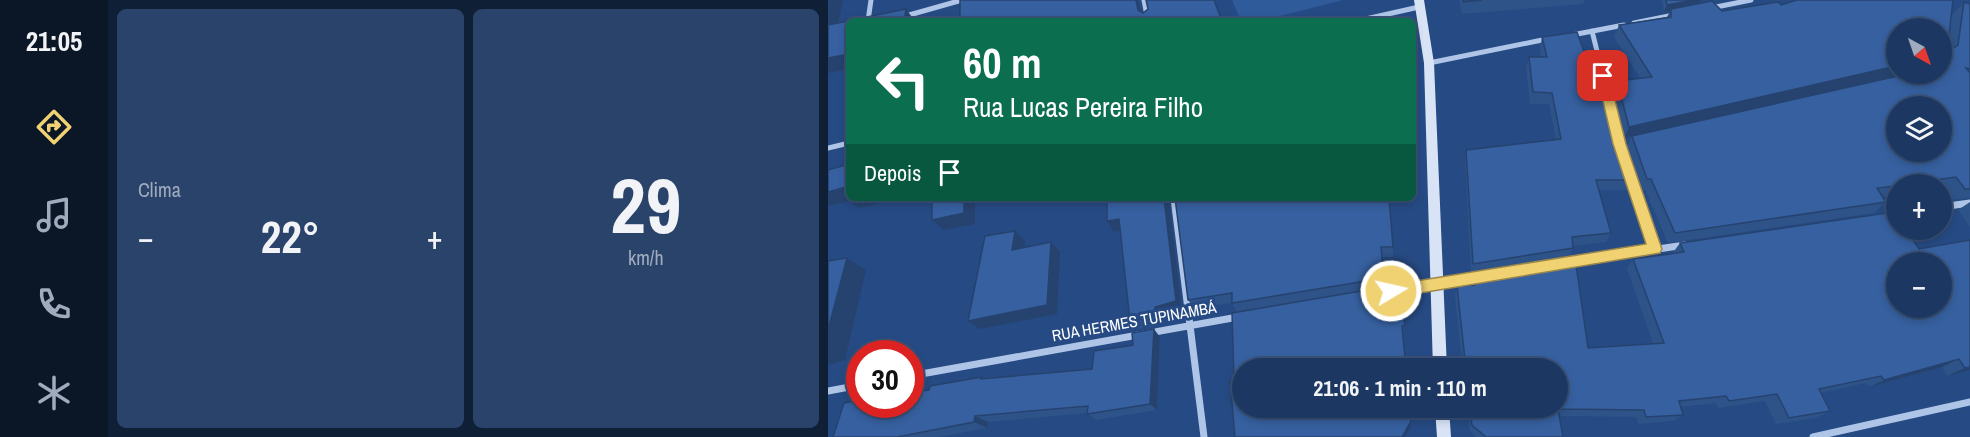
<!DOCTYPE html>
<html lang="pt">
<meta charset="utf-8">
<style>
body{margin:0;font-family:"Archivo Narrow",sans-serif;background:#29436b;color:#f1f3f6;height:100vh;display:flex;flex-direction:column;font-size:22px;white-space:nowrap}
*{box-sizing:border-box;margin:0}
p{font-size:20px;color:#a0acbe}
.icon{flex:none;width:33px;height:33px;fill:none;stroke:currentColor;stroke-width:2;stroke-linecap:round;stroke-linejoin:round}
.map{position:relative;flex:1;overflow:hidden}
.sheet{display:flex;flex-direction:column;gap:9px;padding:9px;background:#0f1f36;width:720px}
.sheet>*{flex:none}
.guide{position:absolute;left:18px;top:18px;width:570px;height:183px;border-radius:9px;box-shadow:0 3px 9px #0003,0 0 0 2px #3a5277;background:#0b6e4f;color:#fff;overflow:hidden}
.needle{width:39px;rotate:140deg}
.controls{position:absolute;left:1058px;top:18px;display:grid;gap:12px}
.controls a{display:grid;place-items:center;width:66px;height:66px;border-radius:50%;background:#1c3862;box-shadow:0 3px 9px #0003,0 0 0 2px #3a5277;font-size:30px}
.speed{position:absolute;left:18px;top:340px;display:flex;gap:12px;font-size:30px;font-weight:700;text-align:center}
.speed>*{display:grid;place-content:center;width:78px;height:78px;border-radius:50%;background:#1c3862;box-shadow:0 3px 9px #0003,0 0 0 2px #3a5277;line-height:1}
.speed .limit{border:9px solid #d22;background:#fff;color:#111}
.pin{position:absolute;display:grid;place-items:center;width:51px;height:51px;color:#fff;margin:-26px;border-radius:12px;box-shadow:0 3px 9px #0006}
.me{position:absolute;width:66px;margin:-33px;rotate:81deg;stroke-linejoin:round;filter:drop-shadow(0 0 4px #0008)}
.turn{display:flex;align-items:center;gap:21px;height:126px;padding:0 18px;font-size:27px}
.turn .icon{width:78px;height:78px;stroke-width:2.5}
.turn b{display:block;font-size:42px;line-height:51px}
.then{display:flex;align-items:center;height:57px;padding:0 18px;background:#0003;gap:12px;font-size:22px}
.big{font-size:45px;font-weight:800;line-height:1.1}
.sheet .card{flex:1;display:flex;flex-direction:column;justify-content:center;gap:9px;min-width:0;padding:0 21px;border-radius:9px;background:#29436b}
.sheet .dial{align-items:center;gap:0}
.dial b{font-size:78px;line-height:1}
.heat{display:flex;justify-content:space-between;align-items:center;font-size:33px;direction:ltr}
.sheet .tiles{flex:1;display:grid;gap:9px;grid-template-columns:repeat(2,1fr)}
.trip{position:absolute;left:404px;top:358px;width:336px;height:60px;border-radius:30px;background:#1c3862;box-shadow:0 3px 9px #0003,0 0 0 2px #3a5277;font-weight:800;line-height:60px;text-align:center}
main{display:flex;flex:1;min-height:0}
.tabs{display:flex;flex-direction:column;width:108px;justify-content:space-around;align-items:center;background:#0b1627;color:#a0acbe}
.tabs .icon{width:42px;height:42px}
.tabs .current{color:#f0d273}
.tabs b{font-size:27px;color:#f1f3f6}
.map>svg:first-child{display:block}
</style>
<main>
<nav class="tabs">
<b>21:05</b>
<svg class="icon current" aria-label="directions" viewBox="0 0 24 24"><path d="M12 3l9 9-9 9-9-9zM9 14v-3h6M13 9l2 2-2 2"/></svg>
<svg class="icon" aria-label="music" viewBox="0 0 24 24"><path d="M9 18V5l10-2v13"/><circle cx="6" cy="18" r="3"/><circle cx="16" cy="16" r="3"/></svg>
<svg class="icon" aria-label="phone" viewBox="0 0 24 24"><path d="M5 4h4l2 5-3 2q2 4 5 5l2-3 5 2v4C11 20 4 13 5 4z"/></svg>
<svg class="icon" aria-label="climate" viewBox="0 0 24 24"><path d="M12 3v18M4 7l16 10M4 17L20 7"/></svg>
</nav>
<section class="sheet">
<div class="tiles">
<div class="card"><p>Clima</p>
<div class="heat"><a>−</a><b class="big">22°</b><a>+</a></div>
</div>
<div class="card dial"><b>29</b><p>km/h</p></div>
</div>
</section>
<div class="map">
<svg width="1142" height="437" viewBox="0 0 1142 437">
<rect width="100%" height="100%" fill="#264a83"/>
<path fill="#305b9a" d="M404,0H515L432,21H413Z"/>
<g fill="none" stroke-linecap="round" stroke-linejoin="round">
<path stroke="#afc5e7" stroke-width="5" d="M316,0L320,21
M883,8L923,0
M40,21L43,0
M60,21L134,0
M529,21L591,7
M806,23L846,15
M764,31L779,91
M744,35L796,25
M601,63L719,39
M0,148L21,143
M803,179L809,195"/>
<path stroke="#afc5e7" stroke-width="7" d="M808,194L827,249
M346,198L376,437
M1113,207L1142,203
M742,262L857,245
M550,294L652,277
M82,376L410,317
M0,391L32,385
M985,437L1142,402"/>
<path fill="#d8e4f6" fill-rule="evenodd" d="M586,0H596L606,63L619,369H605L596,63Z
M607,408H621L623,437H609Z"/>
</g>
<path fill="#2e5389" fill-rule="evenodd" d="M631,0H757L755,4L634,14Z
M834,0H873L871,4L894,11L953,5L1124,15L1136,2L1142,4V198L1122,200L1113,188V184H1068V195L1055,197L1058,202L1046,213L840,243L817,190H812L798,148L804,136L796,138L784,93L789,81L812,78L786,37L791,25L839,17L842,11L836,12ZM1113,28V74H1079Z
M714,37L768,85L792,135L808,180L802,190H771L783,233L778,242L745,246V248L741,257L643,273L637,161L638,150L728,140L721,104H702L698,68L701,57H713L712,49Z
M279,198H341L354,310L333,316V325L310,329L302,321L292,230L286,232Z
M347,198L565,247V257H554L556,287L409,312L404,303L366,308L360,300Z
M1142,202V227L1130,210Z
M1142,240V370L1119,376L1114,367L1041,387L1038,383L993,393L1002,411L988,418L948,424L937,401L890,408L888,403L852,407L855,415L845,421L810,424L808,417L732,416L735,437H648L642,431L639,408H729V369H635L627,296L629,286L644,285L646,274L760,348L825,343L799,269L805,259L844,254L852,243L1091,249Z
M332,337L329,410L268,420L259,413L160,422L159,428L111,437H5L32,405L158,379L264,369L305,345Z"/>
<path fill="#26436f" d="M1,0H15L9,29L0,32Z
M308,0H310L315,21L310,10Z
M866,0H873L870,5L843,9L842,11L836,12L839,5Z
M78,9L87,21H76Z
M21,54V69L0,73V58Z
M1068,66V74H1077L796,138L801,127Z
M18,187L21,189V198H75L31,208L21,201L0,206V192Z
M136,198H147V224L116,230L104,220Z
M251,198H265L253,201Z
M336,198H341L354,310L333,316V325L326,317Z
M291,219L298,229L286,232L279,221Z
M187,231L197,241L194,259L184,250Z
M223,242L232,252L229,314L152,329L140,321Z
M19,258L38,270L17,360L0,365V330Z
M326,329L332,337L329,410L322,404Z
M1131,359L1114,367L1041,387L1056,380Z
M1142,367V370L1119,376L1137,368Z
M147,416L160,422L159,428L146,422Z
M583,421L582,428L577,437H574Z"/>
<path fill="#36609f" stroke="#26436f" stroke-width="1.5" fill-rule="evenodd" d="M132,0H308L310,10L315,13L320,9L318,0H386L394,21H132Z
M635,0H654L635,2Z
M838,0H866L839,5Z
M969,0H1125L1120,44L1124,49L1130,45L1136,2L1142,4V69L1138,68L1142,73V189H1137L1128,177L1077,184H1068V186L1049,188L1058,202L847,233L823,179H819L804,136L1079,74H1113V28H1068V66L801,127L789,81L824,77L791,25L843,17V9L884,1L894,11L950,2L953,5ZM1068,106H1113V152H1068Z
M78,9L76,21H21V54L0,58V25Z
M749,32L768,85L779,83L792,135L808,180H768L783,233L744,237L745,248L645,264L638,150L733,139L724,93L705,92L701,57H719L714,37Z
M21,164V196L17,197L18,187L0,192V170Z
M104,198H136V213L104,220Z
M279,198H336L348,301L327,307L326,317L302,321L291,219L279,221Z
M347,198H561L565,247H553L556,278L404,303V293L360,300Z
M1066,212L1068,215V230H1078L1091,249L1142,240V367L1137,368L1131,359L1056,380L1053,376L991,389L1002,411L961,418L949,394L901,401L898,396L851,401L855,415L818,417L816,410L730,409L735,437H658L644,425L642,408H729V369H638L629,286L647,285L646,274L747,258L760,348L836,343L805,259L856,252L852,243ZM1068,262H1113V308H1068Z
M187,231L184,250L223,242L219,305L140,321L157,236Z
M19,258L0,330V261Z
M557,287L558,304L572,301L577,326H574L578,369H414V408H582L583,421L574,437H407L402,380L406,379L404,313Z
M326,329L322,404L259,414L260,406L147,416L146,422L69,437H5L16,403L32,400V405H82V392L101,390L102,386L154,377L153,379L264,369L266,351L305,345L304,333Z"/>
<path fill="#f0d273" stroke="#9c884b" stroke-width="1.5" d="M775,72L781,76L798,144L834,249L832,253L563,298L558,296L556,291L558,287L563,285L818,244L785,144L769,76Z"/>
<g text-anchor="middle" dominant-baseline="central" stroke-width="6" stroke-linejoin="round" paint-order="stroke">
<g font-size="16" fill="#fff" stroke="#264a83">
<text transform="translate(306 321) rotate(-10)">RUA HERMES TUPINAMBÁ</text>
</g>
</g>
</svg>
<div class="controls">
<a><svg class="needle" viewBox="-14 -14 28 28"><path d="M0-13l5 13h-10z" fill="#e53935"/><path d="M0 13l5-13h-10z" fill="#a0acbe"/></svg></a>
<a><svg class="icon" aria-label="layers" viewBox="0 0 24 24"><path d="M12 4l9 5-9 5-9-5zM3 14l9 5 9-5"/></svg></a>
<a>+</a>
<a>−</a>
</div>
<div class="speed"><div class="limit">30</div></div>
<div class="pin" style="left:775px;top:76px;background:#d93025"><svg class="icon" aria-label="arrive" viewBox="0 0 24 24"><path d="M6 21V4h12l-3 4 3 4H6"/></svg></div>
<svg class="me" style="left:563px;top:291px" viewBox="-20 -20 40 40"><circle r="17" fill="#f0d273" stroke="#fff" stroke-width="3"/><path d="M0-11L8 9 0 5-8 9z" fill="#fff"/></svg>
<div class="trip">21:06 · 1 min · 110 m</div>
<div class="guide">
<div class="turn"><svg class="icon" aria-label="left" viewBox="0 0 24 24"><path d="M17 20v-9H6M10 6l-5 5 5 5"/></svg><div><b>60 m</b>Rua Lucas Pereira Filho</div></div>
<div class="then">Depois<svg class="icon" aria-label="arrive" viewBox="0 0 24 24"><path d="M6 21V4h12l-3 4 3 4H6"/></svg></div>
</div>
</div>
</main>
